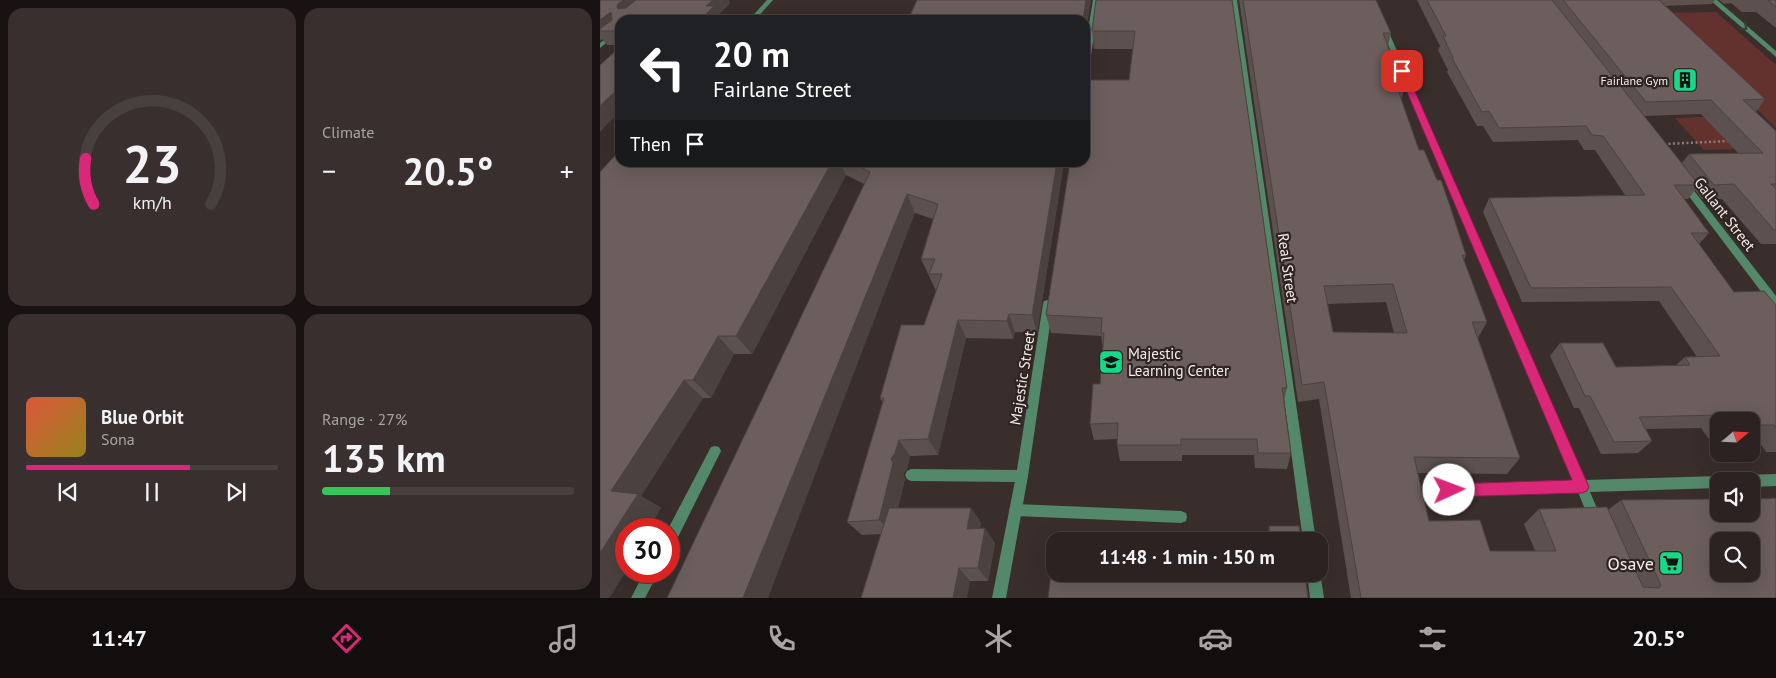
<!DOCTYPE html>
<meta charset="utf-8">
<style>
body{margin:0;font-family:"PT Sans",sans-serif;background:#382f2e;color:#f1f3f6;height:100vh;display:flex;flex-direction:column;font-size:19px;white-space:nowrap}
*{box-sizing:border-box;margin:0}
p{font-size:16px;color:#a6a4a5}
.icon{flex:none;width:28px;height:28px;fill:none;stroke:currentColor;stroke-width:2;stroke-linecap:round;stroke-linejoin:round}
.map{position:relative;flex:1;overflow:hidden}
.drawer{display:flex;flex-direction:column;gap:8px;padding:8px;background:#181312;width:600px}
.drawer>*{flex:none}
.guide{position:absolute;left:15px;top:15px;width:475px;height:152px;border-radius:15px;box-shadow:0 5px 20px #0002,0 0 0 1px #483f3f;background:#202124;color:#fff;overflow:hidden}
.needle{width:32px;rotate:71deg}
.controls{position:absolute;left:1110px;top:412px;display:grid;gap:10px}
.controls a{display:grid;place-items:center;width:50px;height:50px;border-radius:10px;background:#2c2221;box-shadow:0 5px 20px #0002,0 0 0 1px #483f3f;font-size:25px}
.speed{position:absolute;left:15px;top:518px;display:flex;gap:10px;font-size:25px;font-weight:700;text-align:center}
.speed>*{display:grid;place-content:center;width:65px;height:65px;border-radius:50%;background:#2c2221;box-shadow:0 5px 20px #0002,0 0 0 1px #483f3f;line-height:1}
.speed .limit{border:8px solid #d22;background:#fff;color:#111}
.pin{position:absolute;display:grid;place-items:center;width:42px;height:42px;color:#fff;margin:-21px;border-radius:10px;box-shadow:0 2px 8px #0006}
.me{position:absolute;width:55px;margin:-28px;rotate:88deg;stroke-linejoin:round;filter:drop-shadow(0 0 4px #0008)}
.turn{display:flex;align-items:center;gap:18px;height:105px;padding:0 15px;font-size:22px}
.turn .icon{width:65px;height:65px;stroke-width:2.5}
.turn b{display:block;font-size:35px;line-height:42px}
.then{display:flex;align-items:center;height:48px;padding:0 15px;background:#0003;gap:10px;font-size:19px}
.big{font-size:38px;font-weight:600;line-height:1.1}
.drawer .card{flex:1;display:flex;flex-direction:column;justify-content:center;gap:8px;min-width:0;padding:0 18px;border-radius:15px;background:#382f2e}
.drawer .dial{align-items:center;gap:0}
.dial svg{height:130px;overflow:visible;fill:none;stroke:#483f3f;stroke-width:7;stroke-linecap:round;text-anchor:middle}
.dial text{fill:#f1f3f6;stroke:none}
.song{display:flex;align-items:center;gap:15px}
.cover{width:60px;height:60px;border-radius:8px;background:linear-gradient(135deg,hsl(10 70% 55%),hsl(50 70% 35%))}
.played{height:5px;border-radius:2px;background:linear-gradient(90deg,#db2777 65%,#483f3f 65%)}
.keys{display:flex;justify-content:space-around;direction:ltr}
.heat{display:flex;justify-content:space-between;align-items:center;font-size:28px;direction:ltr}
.charge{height:8px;border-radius:4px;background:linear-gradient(90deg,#34c759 27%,#483f3f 0)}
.drawer .tiles{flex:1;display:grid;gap:8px;grid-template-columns:repeat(2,1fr)}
.trip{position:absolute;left:446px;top:532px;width:282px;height:50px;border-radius:15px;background:#2c2221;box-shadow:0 5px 20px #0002,0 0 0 1px #483f3f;font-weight:600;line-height:50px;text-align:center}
.dock{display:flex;height:80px;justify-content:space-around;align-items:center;background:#120e0d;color:#a6a4a5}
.dock .icon{width:35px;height:35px}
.dock .on{color:#db2777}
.dock b{font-size:22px;color:#f1f3f6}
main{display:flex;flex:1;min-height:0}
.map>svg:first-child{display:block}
</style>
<main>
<section class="drawer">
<div class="tiles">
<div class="card dial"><svg viewBox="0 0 100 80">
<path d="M14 69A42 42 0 1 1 86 69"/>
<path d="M14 69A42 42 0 0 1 9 41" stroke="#db2777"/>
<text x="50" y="56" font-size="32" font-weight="700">23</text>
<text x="50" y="72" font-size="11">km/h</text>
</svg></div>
<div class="card"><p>Climate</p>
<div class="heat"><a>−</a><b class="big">20.5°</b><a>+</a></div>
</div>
<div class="card">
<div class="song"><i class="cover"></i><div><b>Blue Orbit</b><p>Sona</p></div></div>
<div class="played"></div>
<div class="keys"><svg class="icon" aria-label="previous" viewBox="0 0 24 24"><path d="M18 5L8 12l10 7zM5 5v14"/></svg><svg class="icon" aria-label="pause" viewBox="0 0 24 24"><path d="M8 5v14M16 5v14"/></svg><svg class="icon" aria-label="next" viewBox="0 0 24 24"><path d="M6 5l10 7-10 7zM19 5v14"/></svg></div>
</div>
<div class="card"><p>Range · 27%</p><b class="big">135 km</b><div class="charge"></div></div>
</div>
</section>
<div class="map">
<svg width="1176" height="598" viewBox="0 0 1176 598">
<rect width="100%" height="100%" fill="#3a2e2c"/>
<path fill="#64322e" d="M1116,12L1176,65V128L1059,13Z
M1158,115L1176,148L1104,150L1075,118Z"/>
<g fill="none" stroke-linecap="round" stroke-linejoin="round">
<path stroke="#897e7d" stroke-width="2.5" stroke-dasharray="2 2.5" stroke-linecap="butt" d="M1064,144L1130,141"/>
<path fill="#54886a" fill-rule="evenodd" d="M115,446L119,447L121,451L74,545L69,546L68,529L111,447Z
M311,469L422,470L426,472L428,476L426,480L422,482L311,481L307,479L305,475L307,471Z
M415,504L581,511L586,513L587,517L586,521L581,523L415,516L411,514L409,510L411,506Z
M45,571H59L45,598H31Z"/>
<path fill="#54886a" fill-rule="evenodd" d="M167,0H173L155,20H149Z
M493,0H499L489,69L485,71V48Z
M631,0H637L716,541H703Z
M1110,0H1117L1176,51V57Z
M784,26L787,28L985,480L1119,476L1123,478L1125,481H1119V488L990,492L1002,520L1001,524L996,526L991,524L978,492L849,496L845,494L843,490L845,486L849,484L973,480L781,28Z
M20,27V32L0,48V43Z
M1085,182L1088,183L1176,296V307L1172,306L1082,187L1081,185Z
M448,300L452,301L453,304L428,476L406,598H392L416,476L443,304L444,301Z
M1176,474V486L1151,487V481H1142L1144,477L1148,475Z
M720,572L724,598H710L707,574H720Z"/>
</g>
<path fill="#5c514f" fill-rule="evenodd" d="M0,0L130,3L119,14L121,19V20H20V45H7L2,39L0,41Z
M632,0L687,388L684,401L691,453L687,469L655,468L654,455H582V461H520L517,445V439L494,440L490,424L500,384L503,347L501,336L451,333L446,315L529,80L533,49H494L492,31Z
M639,0H776L791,33L788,46L804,90L801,100L819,150L866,255L864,260L887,322L878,338L920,458L907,474L818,473L829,521L890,551H935L924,524L939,509L1008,510L1021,500L1176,598H751L719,399L698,402ZM786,302L794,333L733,332L727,304Z
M817,0H1115L1112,4L1065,6L1165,99L1156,112L1176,131V244H1161L1122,199H1102L1095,190L1088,199H1084L1109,233L1099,244L1134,292L1176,305V452H1166L1156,437H1151V421H1119V438H1108L1101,428L1046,429L1052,441L1038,453L1001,454L979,408H974L950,356L960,343L1016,367L1076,365L1085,357H1097L1059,301L922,302L883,212L889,198L1025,195L995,150H984L978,140L893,142L883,126H877L847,72L848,70L838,50L840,46ZM1101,114L1138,153L1089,154L1082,163L1044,116Z
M1119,0H1176V28L1156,12H1142L1131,3L1124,4Z
M20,162H464L437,333L415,332L413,339L366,338L338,455L310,456L307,469L303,474L305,479L298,508H371L381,523L380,528L395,543L388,581H370L281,534L262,535L247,522L283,403L280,398L324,325L336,291L321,259L333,219L315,213L264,184L246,175L152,354H134L111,398H103L41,496L61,508L26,529V571L9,598H0Z
M669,526L701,541H667V537Z"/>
<path fill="#4b4240" d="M23,0H47L26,19L18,9L17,5Z
M113,0H129L130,3L119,14L121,19V20H100L106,6Z
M486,0H491L485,37V20H483Z
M11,12L20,25L0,31V20Z
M20,87V111L0,132V106Z
M232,162H240L246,175L152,354L136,336Z
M457,162H464L437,333L432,315Z
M307,194L315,213L168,598H143Z
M409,314L415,332L413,339L407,321Z
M358,320L366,338L338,455L328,439Z
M118,336L134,354L111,398L93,380Z
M84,380L103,398L41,496L61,508L49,529H26V571L9,598H0V554L11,491Z
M299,440L310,456L307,469L303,474L305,479L292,533L279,520L291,459Z
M371,508L381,523L377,543L367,529Z
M385,528L395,543L388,581L378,568Z
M359,568L370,581L367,598H353Z"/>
<path fill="#6b5e5c" stroke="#4b4240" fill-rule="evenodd" d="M0,0H23L17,5L18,9L26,8L36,0H113L106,6H114L100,20H20V31H0V29L12,20L11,12L0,20Z
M317,0H486L483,20H308Z
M496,0H632L687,388H682L691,453H658L657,439H581V445H517L518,423L490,424L493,384H500L504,333H501L502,318L446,315L470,162H485V80H529L535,31H492Z
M643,0H776L791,33H783L804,90H798L819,150H824L837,180H841L849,203L866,255H862L887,322H872L920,458L814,457L829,521L880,520L890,551H956L939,509L1007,507L1043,587L1059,588L1061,585L1021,500L1119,499V514H1151V499L1176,498V598H761L724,382L702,385ZM793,284L807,333L733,332L724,286ZM1119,541H1151V574H1119Z
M827,0H952L1099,185H1074L1109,233H1091L1134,292L1164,291L1176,305V428L1174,425H1151V421H1121L1117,415L1039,417L1052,441L1014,442L990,396H985L960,343H1003L1016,367L1090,365L1085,357L1120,356L1071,287L931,288L889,198L1045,195L1003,136L992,135L986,126L899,128L889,111L882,112L852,58H853L843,36H846Z
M963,0H1059L1165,99L1143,100L1176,131V184H1171L1176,189V230H1174L1134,184L1114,185L1089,154L1163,153L1111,100L1046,102Z
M1168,0H1176V7Z
M20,47V87L0,106V65Z
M20,150V162H232L136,336H118L93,380H84L11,491L38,494L0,553V172Z
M250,162H457L432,315L409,314L407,321L358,320L328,439L299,440L295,453L291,459L293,463L279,520L247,522L284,398H280L301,325H324L342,274H329L335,259H321L338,204L307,194L143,598H67L270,172Z
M289,508H371L367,529L385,528L378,568H359L353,598H261Z
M669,526H699L701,541H671Z
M455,541V574H705L708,598H448Z"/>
<defs><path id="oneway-chevron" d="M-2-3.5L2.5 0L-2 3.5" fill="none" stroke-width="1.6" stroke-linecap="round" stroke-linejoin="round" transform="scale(1.25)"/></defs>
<use stroke="#383d34" href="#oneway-chevron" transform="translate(1144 27) rotate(41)"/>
<path fill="#db2777" stroke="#8e194d" d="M799,69L806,71L989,487L987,491L982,493L849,497L844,495L842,490L844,486L849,484L972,480L798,71Z"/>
<defs>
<symbol id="building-square" viewBox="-11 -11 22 22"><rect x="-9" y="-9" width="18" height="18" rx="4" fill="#15d989" stroke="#2f2422"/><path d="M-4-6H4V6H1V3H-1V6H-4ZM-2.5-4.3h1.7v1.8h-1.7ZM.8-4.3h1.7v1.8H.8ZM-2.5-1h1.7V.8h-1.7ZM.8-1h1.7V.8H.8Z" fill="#111"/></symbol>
<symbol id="school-square" viewBox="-11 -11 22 22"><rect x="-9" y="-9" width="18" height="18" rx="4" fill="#15d989" stroke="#2f2422"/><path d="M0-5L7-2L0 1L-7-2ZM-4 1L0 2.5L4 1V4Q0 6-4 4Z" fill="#111"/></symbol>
<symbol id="supermarket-square" viewBox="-11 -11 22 22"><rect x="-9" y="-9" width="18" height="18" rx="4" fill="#15d989" stroke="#2f2422"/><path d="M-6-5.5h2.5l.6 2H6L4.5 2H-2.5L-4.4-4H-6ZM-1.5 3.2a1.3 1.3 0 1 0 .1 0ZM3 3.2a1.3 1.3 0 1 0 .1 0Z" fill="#111"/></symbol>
</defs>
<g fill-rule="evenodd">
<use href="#building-square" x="1071" y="66" width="28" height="28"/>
<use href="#school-square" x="497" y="348" width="28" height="28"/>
<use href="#supermarket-square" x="1057" y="549" width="28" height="28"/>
</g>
<g text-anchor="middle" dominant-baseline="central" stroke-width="4.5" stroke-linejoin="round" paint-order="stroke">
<g font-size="12" fill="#f6eeed" stroke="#2f2422" text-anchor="end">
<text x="1068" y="80">Fairlane Gym</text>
</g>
<g font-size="15" fill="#f6eeed" stroke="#2f2422">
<text transform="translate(1125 214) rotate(52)">Gallant Street</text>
<text transform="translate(688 268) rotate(82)">Real Street</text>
<text transform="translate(422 378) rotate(-81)">Majestic Street</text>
</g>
<g font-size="15" fill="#f6eeed" stroke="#2f2422" text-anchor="start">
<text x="528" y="353">Majestic<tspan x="528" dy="17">Learning Center</tspan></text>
</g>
<g font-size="18" fill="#f6eeed" stroke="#2f2422" text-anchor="end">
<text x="1054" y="563">Osave</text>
</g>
</g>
</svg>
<div class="controls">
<a><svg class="needle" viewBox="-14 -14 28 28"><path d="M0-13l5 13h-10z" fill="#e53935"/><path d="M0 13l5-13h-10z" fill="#a6a4a5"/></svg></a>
<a><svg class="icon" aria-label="sound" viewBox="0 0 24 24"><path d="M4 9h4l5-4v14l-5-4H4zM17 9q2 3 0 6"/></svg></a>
<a><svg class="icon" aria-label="search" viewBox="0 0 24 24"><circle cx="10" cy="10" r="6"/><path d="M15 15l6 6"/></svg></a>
</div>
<div class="speed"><div class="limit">30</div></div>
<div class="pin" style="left:802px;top:71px;background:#d93025"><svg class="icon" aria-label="arrive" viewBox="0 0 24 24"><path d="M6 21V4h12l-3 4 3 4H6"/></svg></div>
<svg class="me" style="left:849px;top:490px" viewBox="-20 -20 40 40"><circle r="19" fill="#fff"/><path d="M0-13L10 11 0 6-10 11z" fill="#db2777"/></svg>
<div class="trip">11:48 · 1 min · 150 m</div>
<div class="guide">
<div class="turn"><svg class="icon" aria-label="left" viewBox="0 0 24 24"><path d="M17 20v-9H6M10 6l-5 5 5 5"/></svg><div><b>20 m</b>Fairlane Street</div></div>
<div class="then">Then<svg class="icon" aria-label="arrive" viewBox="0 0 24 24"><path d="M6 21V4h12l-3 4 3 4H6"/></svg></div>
</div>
</div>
</main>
<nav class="dock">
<b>11:47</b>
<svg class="icon on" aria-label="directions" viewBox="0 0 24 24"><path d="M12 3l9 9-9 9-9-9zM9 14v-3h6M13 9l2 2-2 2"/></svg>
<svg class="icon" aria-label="music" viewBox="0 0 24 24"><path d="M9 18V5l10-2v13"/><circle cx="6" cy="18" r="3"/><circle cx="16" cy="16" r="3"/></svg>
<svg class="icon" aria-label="phone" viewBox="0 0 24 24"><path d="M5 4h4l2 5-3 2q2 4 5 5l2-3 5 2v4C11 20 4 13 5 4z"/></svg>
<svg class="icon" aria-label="climate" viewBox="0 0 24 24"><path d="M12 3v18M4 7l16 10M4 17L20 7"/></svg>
<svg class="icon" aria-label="car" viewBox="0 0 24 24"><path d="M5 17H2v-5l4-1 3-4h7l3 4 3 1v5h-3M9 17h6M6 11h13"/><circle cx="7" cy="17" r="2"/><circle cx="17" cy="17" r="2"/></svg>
<svg class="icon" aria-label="filters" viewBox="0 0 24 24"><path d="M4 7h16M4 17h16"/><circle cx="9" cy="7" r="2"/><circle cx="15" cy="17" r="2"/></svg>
<b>20.5°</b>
</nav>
